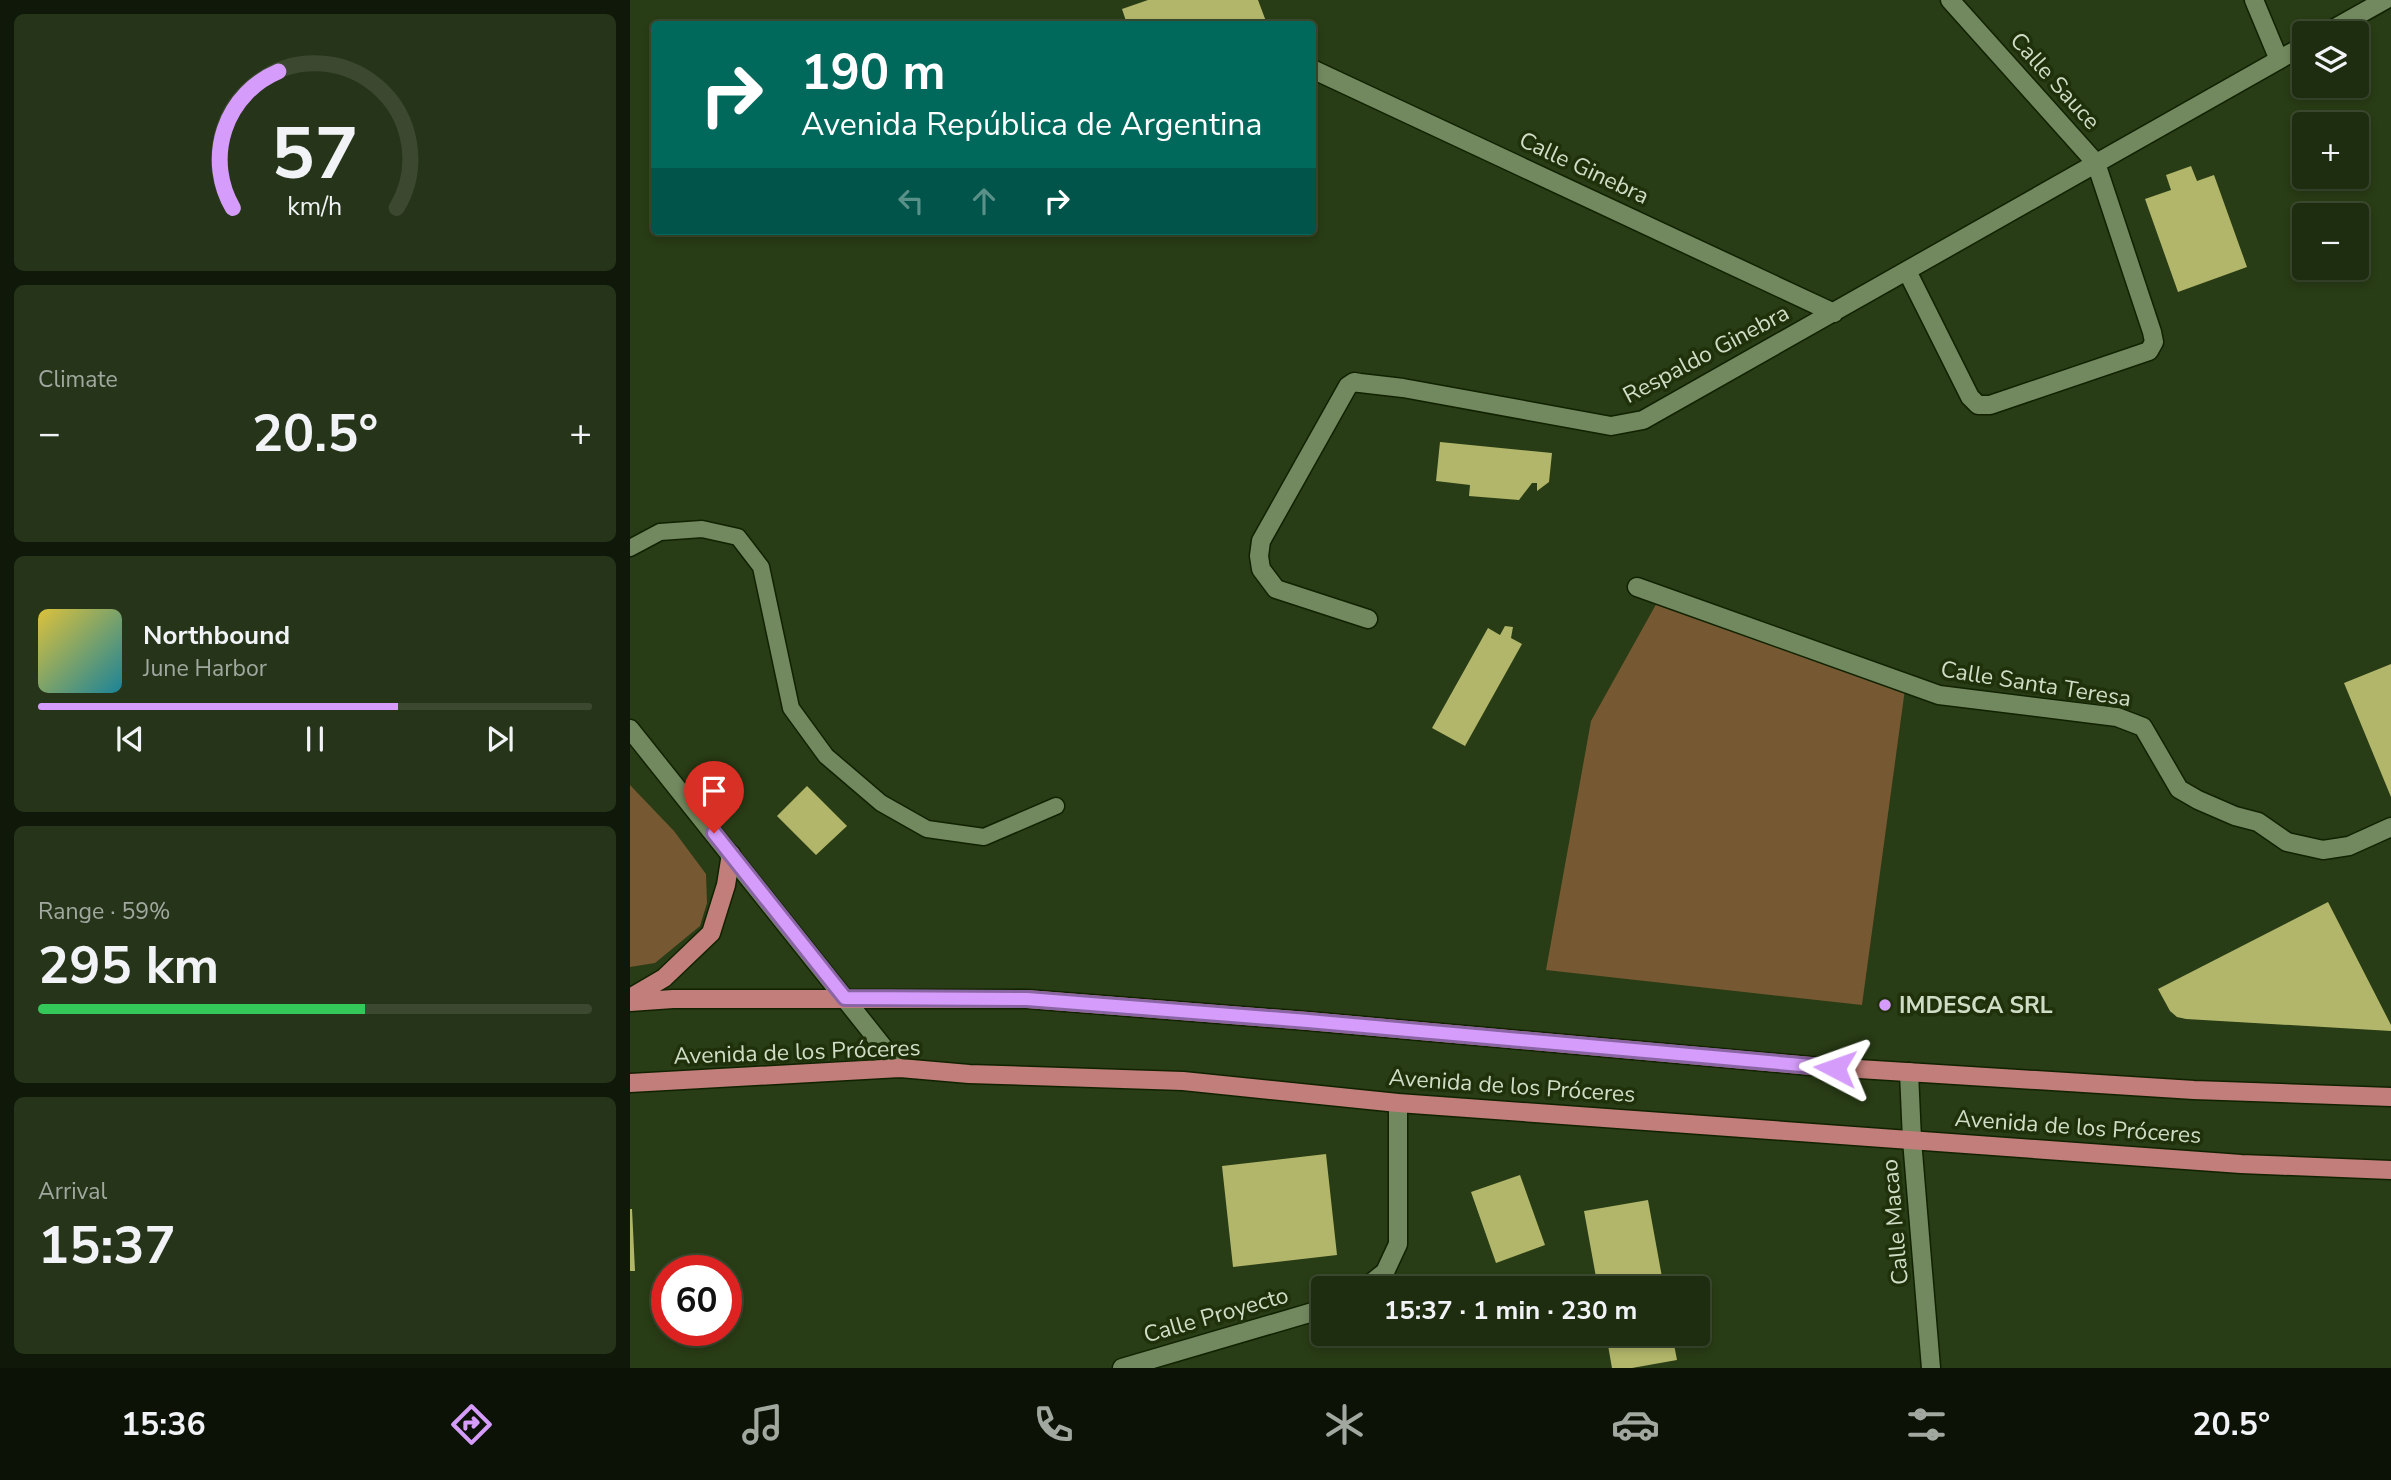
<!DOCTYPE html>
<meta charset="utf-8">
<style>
body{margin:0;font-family:"Nunito Sans",sans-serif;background:#263519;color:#f1f3f6;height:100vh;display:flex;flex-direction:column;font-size:26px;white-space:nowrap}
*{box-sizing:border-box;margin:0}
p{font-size:23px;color:#a1a89f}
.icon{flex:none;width:38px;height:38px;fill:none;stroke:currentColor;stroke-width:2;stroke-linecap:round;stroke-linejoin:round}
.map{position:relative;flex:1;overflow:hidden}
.side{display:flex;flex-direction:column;gap:14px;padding:14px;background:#101909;width:630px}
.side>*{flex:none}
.banner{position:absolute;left:21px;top:21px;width:665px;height:214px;border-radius:7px;box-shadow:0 4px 10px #0003,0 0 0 2px #3c4930;background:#00695c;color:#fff;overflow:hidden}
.fabs{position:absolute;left:1662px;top:21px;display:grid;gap:14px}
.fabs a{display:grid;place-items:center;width:77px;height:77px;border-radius:7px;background:#1e2d10;box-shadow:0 4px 10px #0003,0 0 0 2px #3c4930;font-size:35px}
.speed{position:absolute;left:21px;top:1255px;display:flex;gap:14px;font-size:35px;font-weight:700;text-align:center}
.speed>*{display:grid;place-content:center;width:91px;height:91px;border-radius:50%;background:#1e2d10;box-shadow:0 4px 10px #0003,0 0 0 2px #3c4930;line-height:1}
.speed .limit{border:10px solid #d22;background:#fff;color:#111}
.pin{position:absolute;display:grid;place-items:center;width:60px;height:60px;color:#fff;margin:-72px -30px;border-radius:50% 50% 50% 0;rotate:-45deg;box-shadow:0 0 7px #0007}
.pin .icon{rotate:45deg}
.me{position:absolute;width:77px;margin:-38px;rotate:274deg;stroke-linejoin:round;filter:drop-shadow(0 0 5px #0008)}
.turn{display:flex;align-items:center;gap:24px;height:147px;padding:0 35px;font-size:32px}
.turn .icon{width:91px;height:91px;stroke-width:2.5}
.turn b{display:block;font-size:49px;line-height:60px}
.lanes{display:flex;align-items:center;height:66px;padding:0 35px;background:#0003;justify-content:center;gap:35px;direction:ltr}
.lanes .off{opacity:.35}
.big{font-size:52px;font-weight:700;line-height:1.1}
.side .card{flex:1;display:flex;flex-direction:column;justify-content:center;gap:10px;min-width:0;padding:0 24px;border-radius:10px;background:#263519}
.side .dial{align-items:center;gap:0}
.dial svg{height:182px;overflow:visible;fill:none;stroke:#3c4930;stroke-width:7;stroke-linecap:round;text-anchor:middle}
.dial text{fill:#f1f3f6;stroke:none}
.song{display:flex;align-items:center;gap:21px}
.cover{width:84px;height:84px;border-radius:10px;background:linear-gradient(135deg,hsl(50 70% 55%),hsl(190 70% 35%))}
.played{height:7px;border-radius:4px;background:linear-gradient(90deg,#d59cfb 65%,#3c4930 65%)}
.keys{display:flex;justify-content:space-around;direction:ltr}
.heat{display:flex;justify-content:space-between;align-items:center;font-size:38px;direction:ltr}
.charge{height:10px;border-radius:5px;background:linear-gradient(90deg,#34c759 59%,#3c4930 0)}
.trip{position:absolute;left:681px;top:1276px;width:399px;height:70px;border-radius:7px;background:#1e2d10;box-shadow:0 4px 10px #0003,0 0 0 2px #3c4930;font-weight:700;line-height:70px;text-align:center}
.tab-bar{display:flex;height:112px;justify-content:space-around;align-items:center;background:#0c1206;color:#a1a89f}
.tab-bar .icon{width:49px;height:49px}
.tab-bar .current{color:#d59cfb}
.tab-bar b{font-size:32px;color:#f1f3f6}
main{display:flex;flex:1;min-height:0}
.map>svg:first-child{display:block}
</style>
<main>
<section class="side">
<div class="card dial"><svg viewBox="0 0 100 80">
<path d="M14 69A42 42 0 1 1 86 69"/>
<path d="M14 69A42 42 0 0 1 34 9" stroke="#d59cfb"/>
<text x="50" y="56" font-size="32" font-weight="700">57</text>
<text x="50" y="72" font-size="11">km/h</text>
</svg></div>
<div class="card"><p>Climate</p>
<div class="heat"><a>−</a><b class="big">20.5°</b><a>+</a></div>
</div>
<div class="card">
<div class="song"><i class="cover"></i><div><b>Northbound</b><p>June Harbor</p></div></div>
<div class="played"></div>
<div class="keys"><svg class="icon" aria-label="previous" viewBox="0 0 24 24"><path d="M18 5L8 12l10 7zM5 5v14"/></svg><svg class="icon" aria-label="pause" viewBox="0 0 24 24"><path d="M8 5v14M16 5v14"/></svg><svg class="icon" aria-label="next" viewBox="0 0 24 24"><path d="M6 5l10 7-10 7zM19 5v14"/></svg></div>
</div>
<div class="card"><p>Range · 59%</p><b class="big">295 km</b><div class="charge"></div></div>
<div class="card"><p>Arrival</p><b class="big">15:37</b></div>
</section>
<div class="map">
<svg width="1761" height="1368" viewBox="0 0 1761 1368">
<rect width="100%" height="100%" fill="#283c15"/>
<path fill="#765832" d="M1029,599L1275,689L1232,1005L916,970L961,721Z
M0,785L44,831L76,874L77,903L70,926L25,963L0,967Z"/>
<path fill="#b2b66a" d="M518,0H628L637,24H497L492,9Z
M1561,166L1567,181L1584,175L1617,267L1548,292L1515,199L1541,190L1536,175Z
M810,442L922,453L919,482L907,491V483H902L889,500L839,496L840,485L806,481Z
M875,626L883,627L881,638L892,644L835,746L802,728L858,628L870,635Z
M1761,664V797L1714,683Z
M177,786L217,826L186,855L147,816Z
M1698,902L1761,1025V1031L1556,1019L1547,1017L1540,1011L1528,989Z
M696,1154L707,1255L603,1267L592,1166Z
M890,1175L915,1245L866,1263L841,1192Z
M1018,1200L1034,1288H968L954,1211Z
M0,1209H2L5,1271H0Z
M976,1334H1042L1047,1360L1002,1368H982Z"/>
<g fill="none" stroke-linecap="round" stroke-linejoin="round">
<defs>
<path id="service" d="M0,548L30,532L72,529L108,537L131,567L161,708L196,756L251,803L297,829L354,837L426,806"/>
<path id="minor" d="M1624,0L1649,60
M1696,33L1755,0
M682,69L1204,313
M1277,271L1340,397L1348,405H1360L1519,351L1524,342L1522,332L1466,163L1320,0
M1007,587L1309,695L1487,717L1513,727L1549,789L1568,800L1605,816L1628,822L1657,842L1693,850L1719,846L1761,827
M738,619L646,589L631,569L629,556L631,541L718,386L724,382L730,383L773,388L981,426L1013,420L1675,45
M0,729L270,1068
M1279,1072L1282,1140L1301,1368
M735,1288L755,1272L768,1244V1103
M492,1368L693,1309"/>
<path id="primary" d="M0,998L34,978L81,933L96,885L101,854
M0,1002L43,999H397L678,1021L1181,1066L1564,1090L1761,1097
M0,1083L270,1068L339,1074L553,1081L768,1103L1611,1164L1761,1170"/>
</defs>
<use href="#service" stroke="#120" stroke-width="19"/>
<use href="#minor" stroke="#120" stroke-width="21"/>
<use href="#primary" stroke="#120" stroke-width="21"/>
<use href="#service" stroke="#72895f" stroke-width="16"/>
<use href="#minor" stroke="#72895f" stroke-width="18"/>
<use href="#primary" stroke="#c17e7b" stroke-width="18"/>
</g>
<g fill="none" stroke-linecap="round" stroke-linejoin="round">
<defs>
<path id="route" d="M84,833L215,998L397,999L678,1021L1205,1068"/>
</defs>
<use href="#route" stroke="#8a65a3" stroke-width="18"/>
<use href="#route" stroke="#d59cfb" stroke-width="12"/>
</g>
<circle fill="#d59cfb" stroke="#1f310a" stroke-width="2.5" cx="1255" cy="1005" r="7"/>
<g text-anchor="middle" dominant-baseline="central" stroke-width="7" stroke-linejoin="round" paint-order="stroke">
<g font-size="23" fill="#d0ddc6" stroke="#1f310a">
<text transform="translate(1425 81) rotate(48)">Calle Sauce</text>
<text transform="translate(954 168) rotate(25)">Calle Ginebra</text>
<text transform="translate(1076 354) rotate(-28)">Respaldo Ginebra</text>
<text transform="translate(1406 684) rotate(9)">Calle Santa Teresa</text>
<text transform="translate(167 1052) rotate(-2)">Avenida de los Próceres</text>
<text transform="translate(882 1086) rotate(4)">Avenida de los Próceres</text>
<text transform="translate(1448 1127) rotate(4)">Avenida de los Próceres</text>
<text transform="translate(1265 1222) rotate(-95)">Calle Macao</text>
<text transform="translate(586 1315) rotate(-16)">Calle Proyecto</text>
</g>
<g font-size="23" font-weight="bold" fill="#d0ddc6" stroke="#1f310a" text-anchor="start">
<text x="1269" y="1005">IMDESCA SRL</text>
</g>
</g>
</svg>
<div class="fabs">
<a><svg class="icon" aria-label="layers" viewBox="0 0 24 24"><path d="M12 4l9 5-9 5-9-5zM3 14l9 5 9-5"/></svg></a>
<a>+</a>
<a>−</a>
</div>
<div class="speed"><div class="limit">60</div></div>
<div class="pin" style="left:84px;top:833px;background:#d93025"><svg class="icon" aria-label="arrive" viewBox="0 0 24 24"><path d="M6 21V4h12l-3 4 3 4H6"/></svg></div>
<svg class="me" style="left:1205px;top:1068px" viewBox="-20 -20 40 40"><path d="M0-17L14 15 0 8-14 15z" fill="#d59cfb" stroke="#fff" stroke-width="4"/></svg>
<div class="trip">15:37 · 1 min · 230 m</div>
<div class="banner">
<div class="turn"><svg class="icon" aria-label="right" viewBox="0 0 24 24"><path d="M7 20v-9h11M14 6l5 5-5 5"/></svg><div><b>190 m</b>Avenida República de Argentina</div></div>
<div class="lanes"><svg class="icon off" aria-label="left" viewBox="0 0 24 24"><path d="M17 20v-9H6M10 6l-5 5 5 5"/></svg><svg class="icon off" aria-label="ahead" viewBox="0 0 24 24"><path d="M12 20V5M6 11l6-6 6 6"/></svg><svg class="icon" aria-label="right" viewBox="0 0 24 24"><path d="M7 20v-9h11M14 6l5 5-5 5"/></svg></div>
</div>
</div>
</main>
<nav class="tab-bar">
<b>15:36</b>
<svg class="icon current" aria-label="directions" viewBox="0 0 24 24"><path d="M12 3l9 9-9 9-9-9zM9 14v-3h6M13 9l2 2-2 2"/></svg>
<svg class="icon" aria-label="music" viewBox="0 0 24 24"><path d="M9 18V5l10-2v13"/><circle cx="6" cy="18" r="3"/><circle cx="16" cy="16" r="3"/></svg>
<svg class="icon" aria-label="phone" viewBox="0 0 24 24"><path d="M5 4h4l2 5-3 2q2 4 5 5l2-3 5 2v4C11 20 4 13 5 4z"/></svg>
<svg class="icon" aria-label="climate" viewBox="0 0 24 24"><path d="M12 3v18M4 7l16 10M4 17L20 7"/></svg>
<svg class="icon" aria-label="car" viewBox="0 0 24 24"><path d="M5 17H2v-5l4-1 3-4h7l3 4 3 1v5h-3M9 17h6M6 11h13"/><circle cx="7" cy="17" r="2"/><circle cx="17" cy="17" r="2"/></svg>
<svg class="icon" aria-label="filters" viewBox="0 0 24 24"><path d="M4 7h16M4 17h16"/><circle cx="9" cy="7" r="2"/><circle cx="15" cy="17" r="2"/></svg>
<b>20.5°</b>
</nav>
